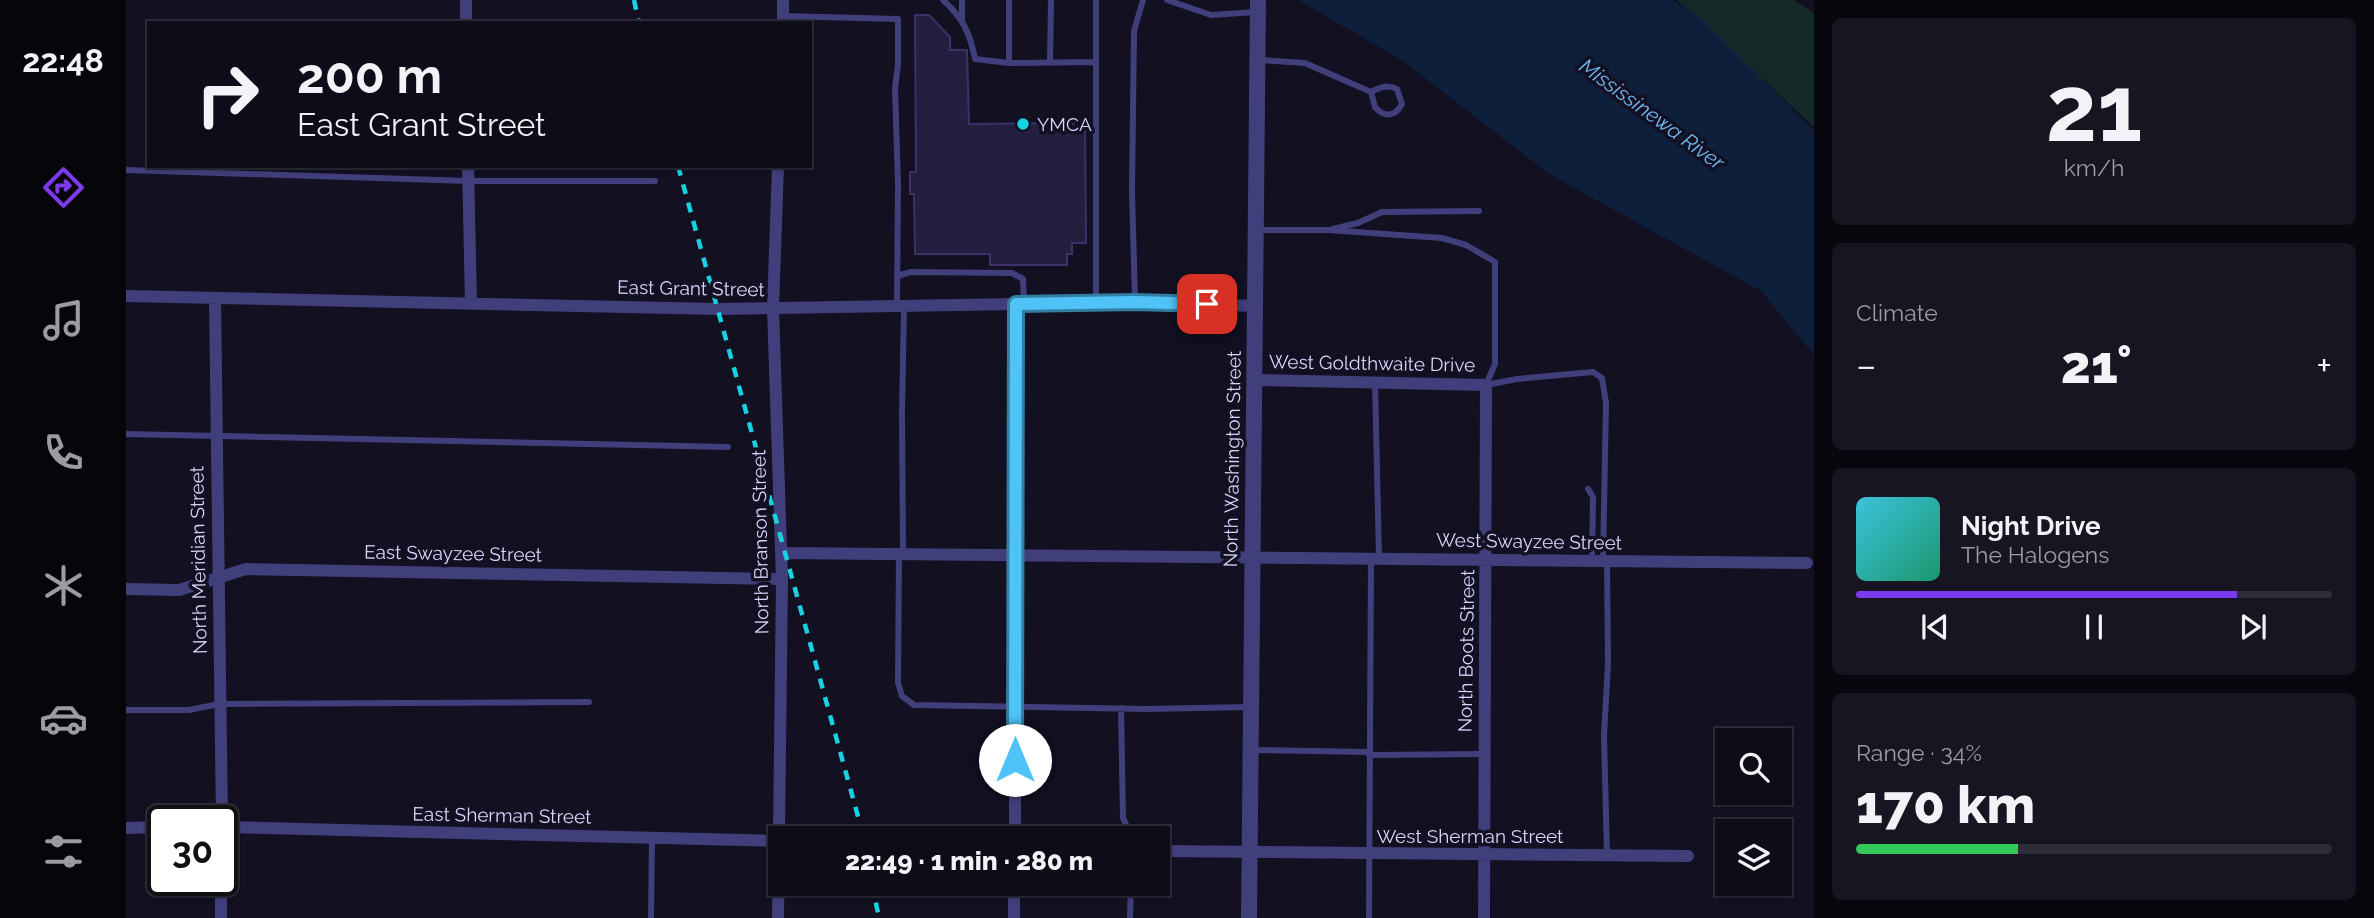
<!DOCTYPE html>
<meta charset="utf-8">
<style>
body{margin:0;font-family:Raleway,sans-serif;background:#171522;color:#f1f3f6;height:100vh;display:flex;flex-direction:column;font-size:26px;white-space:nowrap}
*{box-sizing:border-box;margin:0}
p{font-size:23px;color:#9b9ba2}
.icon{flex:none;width:38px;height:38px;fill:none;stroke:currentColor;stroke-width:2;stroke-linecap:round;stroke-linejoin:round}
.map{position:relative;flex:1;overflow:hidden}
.drawer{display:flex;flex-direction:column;gap:18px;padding:18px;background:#08070e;width:560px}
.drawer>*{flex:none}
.hud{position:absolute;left:21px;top:21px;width:665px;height:147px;border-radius:0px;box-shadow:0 2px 5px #0004,0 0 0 2px #2e2c38;background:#0e0c19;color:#f1f3f6;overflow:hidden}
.fabs{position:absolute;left:1589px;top:728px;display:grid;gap:14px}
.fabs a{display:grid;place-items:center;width:77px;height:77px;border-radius:0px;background:#0e0c19;box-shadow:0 2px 5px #0004,0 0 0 2px #2e2c38;font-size:35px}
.speed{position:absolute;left:21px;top:805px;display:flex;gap:14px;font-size:35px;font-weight:700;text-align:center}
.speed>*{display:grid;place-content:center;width:91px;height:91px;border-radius:50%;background:#0e0c19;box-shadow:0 2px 5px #0004,0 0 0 2px #2e2c38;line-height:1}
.speed .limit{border:4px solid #111;border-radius:10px;background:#fff;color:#111}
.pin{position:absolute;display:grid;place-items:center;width:60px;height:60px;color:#fff;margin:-30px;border-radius:14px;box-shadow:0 4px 10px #0006}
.me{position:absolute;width:77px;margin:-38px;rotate:0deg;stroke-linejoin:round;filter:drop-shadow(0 0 5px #0008)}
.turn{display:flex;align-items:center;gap:24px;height:147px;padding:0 35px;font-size:32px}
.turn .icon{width:91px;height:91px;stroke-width:2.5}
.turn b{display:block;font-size:49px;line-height:60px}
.big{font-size:52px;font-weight:800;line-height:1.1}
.drawer .card{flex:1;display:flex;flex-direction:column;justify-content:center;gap:10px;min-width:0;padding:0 24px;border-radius:10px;background:#171522}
.drawer .dial{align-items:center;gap:0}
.dial b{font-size:91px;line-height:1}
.song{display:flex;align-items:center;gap:21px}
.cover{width:84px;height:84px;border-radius:10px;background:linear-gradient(135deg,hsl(190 70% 55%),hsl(160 70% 35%))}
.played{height:7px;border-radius:4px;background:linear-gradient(90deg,#7c3aed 80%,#2e2c38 80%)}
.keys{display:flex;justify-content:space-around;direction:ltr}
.heat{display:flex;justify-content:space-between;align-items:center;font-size:38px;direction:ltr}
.charge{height:10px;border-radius:5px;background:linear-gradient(90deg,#34c759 34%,#2e2c38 0)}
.trip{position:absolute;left:642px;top:826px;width:402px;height:70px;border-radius:0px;background:#0e0c19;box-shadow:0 2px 5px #0004,0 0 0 2px #2e2c38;font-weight:800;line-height:70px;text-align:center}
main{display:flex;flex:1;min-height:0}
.menu{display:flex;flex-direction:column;width:126px;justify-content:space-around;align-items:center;background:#06050a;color:#9b9ba2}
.menu .icon{width:49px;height:49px}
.menu .on{color:#7c3aed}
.menu b{font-size:32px;color:#f1f3f6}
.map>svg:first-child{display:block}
</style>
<main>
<nav class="menu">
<b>22:48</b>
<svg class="icon on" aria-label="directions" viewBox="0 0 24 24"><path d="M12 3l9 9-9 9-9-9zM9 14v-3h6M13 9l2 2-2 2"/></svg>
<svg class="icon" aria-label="music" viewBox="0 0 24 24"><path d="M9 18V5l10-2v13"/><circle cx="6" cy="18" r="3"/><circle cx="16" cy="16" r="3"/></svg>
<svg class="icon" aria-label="phone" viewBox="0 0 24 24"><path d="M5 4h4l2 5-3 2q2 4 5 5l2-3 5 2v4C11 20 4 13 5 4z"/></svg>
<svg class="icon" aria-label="climate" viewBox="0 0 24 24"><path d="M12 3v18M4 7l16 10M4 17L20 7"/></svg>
<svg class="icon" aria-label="car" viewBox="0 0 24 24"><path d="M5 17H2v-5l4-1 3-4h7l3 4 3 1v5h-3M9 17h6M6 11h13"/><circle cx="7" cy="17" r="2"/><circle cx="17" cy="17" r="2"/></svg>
<svg class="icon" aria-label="filters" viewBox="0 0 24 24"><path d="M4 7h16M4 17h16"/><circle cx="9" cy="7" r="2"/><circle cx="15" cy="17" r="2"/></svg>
</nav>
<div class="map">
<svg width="1688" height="918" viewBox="0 0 1688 918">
<rect width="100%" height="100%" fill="#121021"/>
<path fill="#132a29" d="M1551,0H1668L1688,13V127Z"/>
<path fill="#0e1f3b" d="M1172,0H1547L1575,18L1688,131V355L1635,291L1423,174L1277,61Z"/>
<path fill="#241e40" stroke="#3c3269" stroke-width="2" d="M789,15H803L824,37V50H841L843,124L959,123L960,243H946V254H941V265H864V254H789L788,194H784V172H790Z"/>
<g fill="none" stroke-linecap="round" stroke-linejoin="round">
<path stroke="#413f7b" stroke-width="6" d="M817,0C837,18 844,33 849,59L883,63L970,62
M883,0V63
M970,0V302
M1041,0L1085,15L1130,12
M657,16L772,19V65L769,88L772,184L771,306
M836,20V0
M1133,60L1179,63L1245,92L1249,107C1259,118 1269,117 1276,104L1271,89C1261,84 1255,87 1245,92
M924,63L925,0
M0,170L342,181H529
M1207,229L1232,223L1256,212L1353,211
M1130,230H1202L1316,238L1340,245L1369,262V364L1360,385
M771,276L785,272L886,273L897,279L898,304
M1009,301L1006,191L1008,31L1017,0
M1249,383L1253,558
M1360,385L1391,379L1467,372L1476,378L1480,403L1477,561
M0,434L602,447
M1462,489L1467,497L1466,561
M773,554L772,683L776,696L788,705L1021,709L1123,707
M777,554L776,413L778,306
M1481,561L1482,664L1478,735L1481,856
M995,708L997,818L1006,838
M0,710H63L93,704L463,702
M1126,750L1243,752
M1243,755L1359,754
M525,918L526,838
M1004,918L1005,884
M1243,918L1245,559"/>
<path stroke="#413f7b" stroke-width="12" d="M340,23V0
M657,23V0
M342,166L345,303
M652,166L647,308L656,579L652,918
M0,296L592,309L1009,302L1129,306
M89,299L96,821
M1130,380L1360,385L1358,918
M655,553L1681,563
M0,589L53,590L120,569L656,579
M96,827L654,841
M0,828L37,827
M889,838L890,304
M1032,851L1562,856
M95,918V880
M888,918V884"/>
<path stroke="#413f7b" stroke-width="16" d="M1123,918L1132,0"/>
<path stroke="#17d2e3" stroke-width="4.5" stroke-dasharray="10 9" stroke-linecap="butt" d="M508,0L513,23
M552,166L738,838
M746,884L753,918"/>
</g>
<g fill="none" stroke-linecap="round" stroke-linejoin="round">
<defs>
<path id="route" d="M889,760L890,304L1009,302L1081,304"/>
</defs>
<use href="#route" stroke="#337fa1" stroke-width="18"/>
<use href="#route" stroke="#4fc3f7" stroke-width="12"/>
</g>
<circle fill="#17d2e3" stroke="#121021" stroke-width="2.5" cx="897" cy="124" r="7"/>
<g text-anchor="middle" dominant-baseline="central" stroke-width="7" stroke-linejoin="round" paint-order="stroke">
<g font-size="19" fill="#d8d4fb" stroke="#121021" text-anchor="start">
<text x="911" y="124">YMCA</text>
</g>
<g font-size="19" fill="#d8d4fb" stroke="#121021">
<text transform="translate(565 288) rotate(1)">East Grant Street</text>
<text transform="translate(1246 363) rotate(1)">West Goldthwaite Drive</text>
<text transform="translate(1106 459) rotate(-89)">North Washington Street</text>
<text transform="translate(1403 541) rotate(1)">West Swayzee Street</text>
<text transform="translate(634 542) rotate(-91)">North Branson Street</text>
<text transform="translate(327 553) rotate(1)">East Swayzee Street</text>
<text transform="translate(72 560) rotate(-91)">North Meridian Street</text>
<text transform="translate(1340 651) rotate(-89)">North Boots Street</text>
<text transform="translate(376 815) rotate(1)">East Sherman Street</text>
<text x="1344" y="836">West Sherman Street</text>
</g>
<g font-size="21" font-style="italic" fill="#6cb5f0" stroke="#121021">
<text transform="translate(1526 114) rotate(36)">Mississinewa River</text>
</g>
</g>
</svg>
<div class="fabs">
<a><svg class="icon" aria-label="search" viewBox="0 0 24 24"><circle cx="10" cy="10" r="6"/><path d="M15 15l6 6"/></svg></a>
<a><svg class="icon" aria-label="layers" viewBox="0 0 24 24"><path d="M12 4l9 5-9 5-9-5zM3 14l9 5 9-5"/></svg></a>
</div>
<div class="speed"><div class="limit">30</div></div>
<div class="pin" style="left:1081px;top:304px;background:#d93025"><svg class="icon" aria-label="arrive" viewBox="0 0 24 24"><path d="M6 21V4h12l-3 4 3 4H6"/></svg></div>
<svg class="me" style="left:889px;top:760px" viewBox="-20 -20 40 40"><circle r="19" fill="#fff"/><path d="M0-13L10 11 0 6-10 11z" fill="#4fc3f7"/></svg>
<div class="trip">22:49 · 1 min · 280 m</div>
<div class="hud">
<div class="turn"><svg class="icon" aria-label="right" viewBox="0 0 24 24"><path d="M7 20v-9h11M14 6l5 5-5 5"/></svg><div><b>200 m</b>East Grant Street</div></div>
</div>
</div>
<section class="drawer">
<div class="card dial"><b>21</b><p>km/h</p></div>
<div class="card"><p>Climate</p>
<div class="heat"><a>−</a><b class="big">21°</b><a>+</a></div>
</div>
<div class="card">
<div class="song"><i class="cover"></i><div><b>Night Drive</b><p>The Halogens</p></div></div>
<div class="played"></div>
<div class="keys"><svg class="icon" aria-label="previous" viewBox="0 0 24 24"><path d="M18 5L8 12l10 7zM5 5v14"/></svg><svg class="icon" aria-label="pause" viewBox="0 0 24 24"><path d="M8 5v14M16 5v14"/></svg><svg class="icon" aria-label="next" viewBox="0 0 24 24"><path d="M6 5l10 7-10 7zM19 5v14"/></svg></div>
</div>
<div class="card"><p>Range · 34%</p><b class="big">170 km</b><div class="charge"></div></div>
</section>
</main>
